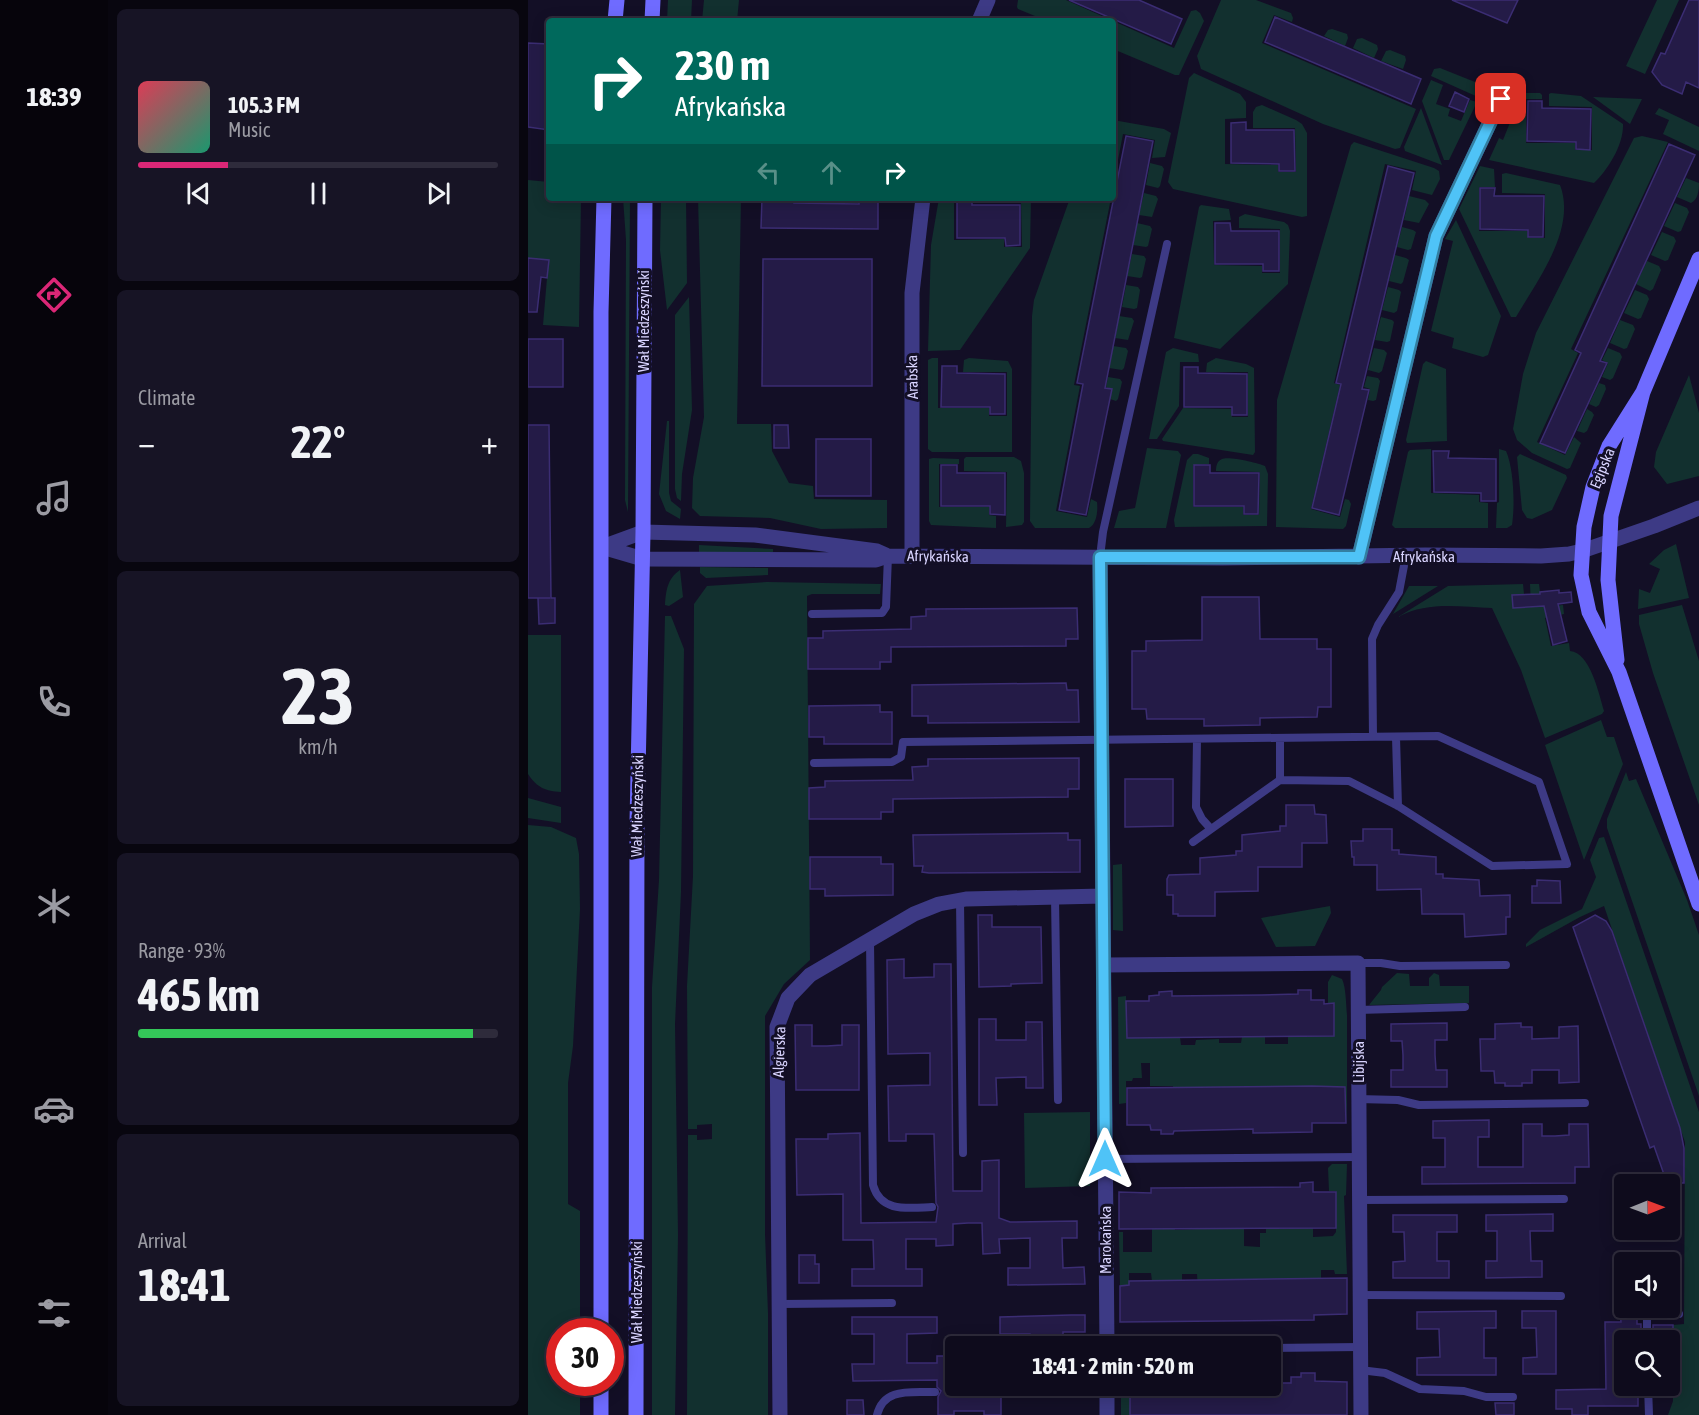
<!DOCTYPE html>
<meta charset="utf-8">
<style>
body{margin:0;font-family:"Asap Condensed",sans-serif;background:#171425;color:#f1f3f6;height:100vh;display:flex;flex-direction:column;font-size:22px;white-space:nowrap}
*{box-sizing:border-box;margin:0}
p{font-size:20px;color:#9b9ba3}
.icon{flex:none;width:33px;height:33px;fill:none;stroke:currentColor;stroke-width:2;stroke-linecap:round;stroke-linejoin:round}
.map{position:relative;flex:1;overflow:hidden}
.details{display:flex;flex-direction:column;gap:9px;padding:9px;background:#08060f;width:420px}
.details>*{flex:none}
.guide{position:absolute;left:18px;top:18px;width:570px;height:183px;border-radius:6px;box-shadow:0 3px 15px #0003,0 0 0 2px #2e2b3b;background:#00695c;color:#fff;overflow:hidden}
.needle{width:39px;rotate:89deg}
.controls{position:absolute;left:1086px;top:1174px;display:grid;gap:12px}
.controls a{display:grid;place-items:center;width:66px;height:66px;border-radius:6px;background:#0e0b1c;box-shadow:0 3px 15px #0003,0 0 0 2px #2e2b3b;font-size:30px}
.speed{position:absolute;left:18px;top:1318px;display:flex;gap:12px;font-size:30px;font-weight:700;text-align:center}
.speed>*{display:grid;place-content:center;width:78px;height:78px;border-radius:50%;background:#0e0b1c;box-shadow:0 3px 15px #0003,0 0 0 2px #2e2b3b;line-height:1}
.speed .limit{border:9px solid #d22;background:#fff;color:#111}
.pin{position:absolute;display:grid;place-items:center;width:51px;height:51px;color:#fff;margin:-26px;border-radius:12px;box-shadow:0 3px 9px #0006}
.me{position:absolute;width:66px;margin:-33px;rotate:0deg;stroke-linejoin:round;filter:drop-shadow(0 0 4px #0008)}
.turn{display:flex;align-items:center;gap:21px;height:126px;padding:0 30px;font-size:27px}
.turn .icon{width:78px;height:78px;stroke-width:2.5}
.turn b{display:block;font-size:42px;line-height:51px}
.lanes{display:flex;align-items:center;height:57px;padding:0 30px;background:#0003;justify-content:center;gap:30px;direction:ltr}
.lanes .off{opacity:.35}
.big{font-size:45px;font-weight:700;line-height:1.1}
.details .widget{flex:1;display:flex;flex-direction:column;justify-content:center;gap:9px;min-width:0;padding:0 21px;border-radius:9px;background:#171425}
.details .dial{align-items:center;gap:0}
.dial b{font-size:78px;line-height:1}
.song{display:flex;align-items:center;gap:18px}
.cover{width:72px;height:72px;border-radius:9px;background:linear-gradient(135deg,hsl(350 70% 55%),hsl(160 70% 35%))}
.played{height:6px;border-radius:3px;background:linear-gradient(90deg,#db2777 25%,#2e2b3b 25%)}
.keys{display:flex;justify-content:space-around;direction:ltr}
.heat{display:flex;justify-content:space-between;align-items:center;font-size:33px;direction:ltr}
.charge{height:9px;border-radius:4px;background:linear-gradient(90deg,#34c759 93%,#2e2b3b 0)}
.trip{position:absolute;left:417px;top:1336px;width:336px;height:60px;border-radius:6px;background:#0e0b1c;box-shadow:0 3px 15px #0003,0 0 0 2px #2e2b3b;font-weight:700;line-height:60px;text-align:center}
main{display:flex;flex:1;min-height:0}
.dock{display:flex;flex-direction:column;width:108px;justify-content:space-around;align-items:center;background:#06040b;color:#9b9ba3}
.dock .icon{width:42px;height:42px}
.dock .on{color:#db2777}
.dock b{font-size:27px;color:#f1f3f6}
.map>svg:first-child{display:block}
</style>
<main>
<nav class="dock">
<b>18:39</b>
<svg class="icon on" aria-label="directions" viewBox="0 0 24 24"><path d="M12 3l9 9-9 9-9-9zM9 14v-3h6M13 9l2 2-2 2"/></svg>
<svg class="icon" aria-label="music" viewBox="0 0 24 24"><path d="M9 18V5l10-2v13"/><circle cx="6" cy="18" r="3"/><circle cx="16" cy="16" r="3"/></svg>
<svg class="icon" aria-label="phone" viewBox="0 0 24 24"><path d="M5 4h4l2 5-3 2q2 4 5 5l2-3 5 2v4C11 20 4 13 5 4z"/></svg>
<svg class="icon" aria-label="climate" viewBox="0 0 24 24"><path d="M12 3v18M4 7l16 10M4 17L20 7"/></svg>
<svg class="icon" aria-label="car" viewBox="0 0 24 24"><path d="M5 17H2v-5l4-1 3-4h7l3 4 3 1v5h-3M9 17h6M6 11h13"/><circle cx="7" cy="17" r="2"/><circle cx="17" cy="17" r="2"/></svg>
<svg class="icon" aria-label="filters" viewBox="0 0 24 24"><path d="M4 7h16M4 17h16"/><circle cx="9" cy="7" r="2"/><circle cx="15" cy="17" r="2"/></svg>
</nav>
<section class="details">
<div class="widget">
<div class="song"><i class="cover"></i><div><b>105.3 FM</b><p>Music</p></div></div>
<div class="played"></div>
<div class="keys"><svg class="icon" aria-label="previous" viewBox="0 0 24 24"><path d="M18 5L8 12l10 7zM5 5v14"/></svg><svg class="icon" aria-label="pause" viewBox="0 0 24 24"><path d="M8 5v14M16 5v14"/></svg><svg class="icon" aria-label="next" viewBox="0 0 24 24"><path d="M6 5l10 7-10 7zM19 5v14"/></svg></div>
</div>
<div class="widget"><p>Climate</p>
<div class="heat"><a>−</a><b class="big">22°</b><a>+</a></div>
</div>
<div class="widget dial"><b>23</b><p>km/h</p></div>
<div class="widget"><p>Range · 93%</p><b class="big">465 km</b><div class="charge"></div></div>
<div class="widget"><p>Arrival</p><b class="big">18:41</b></div>
</section>
<div class="map">
<svg width="1171" height="1415" viewBox="0 0 1171 1415">
<rect width="100%" height="100%" fill="#130f26"/>
<path fill="#12302f" d="M140,0H164L163,21H139Z
M176,0H211L209,21H174Z
M490,0H538L585,21H519L490,9L489,7Z
M693,0H728L763,13L765,18L764,22L746,15L734,43L888,109L872,148L867,149L795,124L673,69L669,56Z
M1129,0H1151L1117,74L1098,66Z
M668,10L672,13L676,21L651,75H647L585,49V21L646,48L663,11Z
M804,29L819,34L820,38L817,46L796,36L800,30Z
M834,38L849,45L850,49L846,58L825,48L829,39Z
M862,50L877,56L878,60L875,69L853,61L858,51Z
M912,68L947,82C953,87 953,90 950,97L903,76L906,69Z
M666,73L712,94L718,102V118L697,119V164L750,165V172H768L767,128H725V112L728,107L734,105L768,120L774,124L779,133V216L774,217L645,189L640,182L661,78Z
M903,80L915,85L908,104L922,109L920,116L933,121L942,100L949,102L921,160H916L894,101Z
M994,93H1012L1014,95V99H998V143H1047V150H1064V107L1021,106V94L1023,93L1053,96L1095,124C1096,144 1080,170 1066,183L961,160L971,138L975,140L987,110L978,106L982,99Z
M1065,97L1114,99L1102,124Z
M893,108L914,165L877,151L876,147Z
M1131,108L1171,127V151L1135,134L1141,120L1127,114Z
M585,120L636,129L643,133L637,157L624,158L627,140L595,134L585,186Z
M1114,136L1140,142L1043,349L1050,353L1009,442L1037,455L1046,437L1053,443L1042,468L1039,469L1004,453L989,440L985,429L995,374L1008,333L1106,138Z
M826,142L906,168L911,171L912,179L904,195L884,190L888,171L857,164L806,383L812,385L783,509L812,517L817,499L821,500L823,504L818,526L815,529L748,527L749,400L823,145Z
M622,163L634,166L636,169L632,186L630,188L618,185Z
M952,166L966,169L967,187H951V231H999L1000,238H1017V194L974,193V174L978,173L1032,185C1049,229 1009,281 988,317H983L931,209Z
M1158,178L1171,183C1171,190 1170,200 1163,203L1149,197Z
M0,180L21,182V198H53L51,327L15,325L19,278L0,258Z
M616,193L628,196L630,199L624,217L611,215Z
M881,196L897,200L901,204L891,223L876,220Z
M95,198H102L100,512L97,500L98,240Z
M133,198H158L159,283L139,310L132,250Z
M170,198H213L209,424H243L244,451L261,483L285,486L286,499L359,500V528L293,529L242,518L172,516L164,508L165,478L176,417Z
M411,198H426V240L476,239V247H494L493,203L451,202V198H503L502,248L432,350L400,351L403,245Z
M542,198H583L546,385L552,386L528,511L559,517L563,499L569,502C570,510 569,524 561,528H507L502,521L504,316L506,300Z
M1147,203L1159,208L1161,212L1153,231L1150,232L1136,226Z
M673,205L701,209L703,220L685,221L686,265L734,266V273H752V229L711,228V217L717,214L756,222L760,225L762,231L760,284L692,349L646,338L671,207Z
M928,220L973,316L960,355L955,357L924,348L926,338L903,331L925,241L917,239Z
M609,223L622,226L624,229L620,246L618,247L605,245Z
M874,227L885,230L888,232L883,249L880,250L869,247Z
M1134,232L1146,237L1148,241L1140,260L1137,261L1123,255Z
M604,254L616,256L618,259L614,277L612,278L599,276Z
M867,255L878,258L881,260L875,282L873,284L861,281Z
M1119,261L1131,266L1133,270L1125,289L1122,291L1108,284Z
M598,285L610,287L612,290L609,308L606,309L594,307Z
M860,287L871,290L873,292L869,311L866,313L854,310Z
M1107,290L1119,295L1121,299L1113,318L1110,319L1096,313Z
M161,297L164,410L154,474L153,501L149,498L147,489V315Z
M591,316L604,318L606,321L600,340L587,338Z
M853,317L864,320L866,322L862,341L859,342L847,340Z
M1092,320L1105,325L1107,329L1099,348L1096,349L1082,343Z
M585,346L598,348L600,351L596,368L594,370L581,368Z
M645,348L670,354L671,362H652L651,406L629,439H621L638,352Z
M846,348L856,350L859,353L854,371L851,373L840,370Z
M1080,348L1092,353L1094,357L1085,378L1082,380L1074,377L1080,363L1074,360Z
M404,358H410V408H461V416H479V372H435L436,360L441,358L480,361L484,369V452H404L400,449V360Z
M688,358L718,364L726,368L727,452L725,455L635,441L634,439L655,408L703,409L704,417H720V372H678L679,363Z
M898,361L918,369L919,441L879,443L878,440L895,364Z
M1161,375L1171,413V476L1139,484L1126,467L1128,452Z
M839,376L850,378L852,381L848,400L845,401L840,400L842,389L836,387Z
M580,377L592,379L594,382L590,399L588,401L582,399L584,389L578,387Z
M1071,383L1077,385L1078,389L1071,405L1068,407L1061,404Z
M1059,409L1064,412L1066,415L1059,431L1056,433L1049,431Z
M139,421H141V493L143,501L153,509L152,519L138,511L131,494Z
M619,448L650,451L653,455L638,528H586L591,511L607,508Z
M903,449V493L951,495V502L960,503V528H867L864,525L880,452L882,450Z
M971,449L978,451C986,469 987,506 984,525L979,528H968L969,503L971,502Z
M665,454H670L681,458V464L665,465V507H715V515H731L732,472L688,471C688,466 689,461 694,459C701,456 730,463 737,466L740,474L739,526L647,527L646,520L659,460Z
M992,454L1038,475L1039,478L1024,510L1004,519L999,518L994,510L989,457Z
M438,457H486L493,461L496,473V522L494,525L478,527L479,472L436,471V459Z
M405,458L431,459V464H411V507H461V515L468,516V528L403,525L401,521V459Z
M1148,544L1161,598L1110,609L1111,589L1122,593L1132,569L1121,564L1136,550Z
M171,545L245,549V552H171Z
M172,567L240,568V575L178,578L172,573Z
M152,570L155,597L141,606L137,605C138,591 139,579 152,570Z
M239,582L353,584L352,594H284L279,596L282,960L256,984L237,1016V1234L240,1313V1415H159L160,1135H169V1140L184,1139V1124L169,1125V1129H160L159,986L165,876L166,604L179,586Z
M995,584L996,594L984,595L985,608L1003,607L1002,584H1011L1014,607L1035,605L1036,614L1017,618L1023,646L1041,643L1042,651C1062,652 1071,694 1076,711L1074,714L1017,738L993,670L964,608C931,607 900,601 870,617L920,586Z
M881,586H910L865,614Z
M1154,605L1171,661V805L1125,673L1111,624V615Z
M137,616H143L156,649L153,892L147,1024L150,1235L147,1415H124V987L131,880Z
M0,635H33V792C18,791 9,788 0,774Z
M1073,720L1079,737H1086L1095,764L1056,860L1017,745Z
M1098,772L1101,781L1108,779L1159,900L1171,935V1096L1079,828V819Z
M0,798L33,807V823L0,818Z
M0,825L23,827L48,838L51,854L52,909L45,1046L40,1083V1204L52,1211V1332H32V1383H52V1415H0Z
M1076,837L1171,1112V1415H1140L1145,1401V1325L1156,1324L1157,1142L1076,906L1052,917L998,947V944L1012,930L1054,909L1068,877L1062,860L1071,838Z
M594,864L595,931L585,930V865Z
M802,906L803,913L787,946L748,947L733,918Z
M869,973L881,974L882,986H901V978L906,973L911,975L912,986H941V1003L841,1005L853,990L854,987Z
M804,975L814,979C818,987 818,1005 819,1015V1123L817,1087L645,1088V1086H622V1063H613L614,1078H605L604,1081H598V1103L591,1104L590,997L598,996L599,1038L652,1037L653,1045H667L668,1040L691,1039V1043H713L714,1037L737,1027V1044H760V1036H806V1004L800,1003V982Z
M562,1112V1186L497,1188L496,1113Z
M804,1164H819L818,1195L816,1196L819,1274H807L806,1270H793V1278L670,1290L669,1274H654V1280L624,1281L623,1273H601V1285L592,1286L591,1232H595V1252H624V1220H646L647,1230L669,1229V1220H693V1229H716V1246L732,1247V1233H738V1229H761L762,1219H785V1237L805,1236L808,1232V1191H801L800,1168Z
M593,1386H602V1415H593Z"/>
<path fill="#241b47" stroke="#3b2d73" stroke-width="1.5" d="M541,0H611L654,19L643,44Z
M924,0H990L979,23Z
M1161,0H1171V88L1158,82L1154,94L1134,85L1124,72L1133,53L1137,54Z
M747,17L893,79L883,104L737,42Z
M0,43L21,44V130L0,127Z
M927,92L941,99L936,112L921,106Z
M1000,101H1014V108L1063,109L1062,150L1048,149V142L999,141Z
M718,122V130H766L767,171H751V164L703,163V123Z
M598,136L625,141L577,388L584,389L558,515L531,510L555,384L549,383Z
M1141,144L1167,155L1072,361L1079,363L1037,453L1012,443L1053,353L1047,350Z
M860,166L886,173L834,389L841,390L811,515L784,508L813,384L808,383Z
M952,188H967L966,196H1016L1015,237H1000V230L952,229Z
M234,198H266V203L331,204V198H350V229L233,228Z
M429,198H444V205H492V245L478,246L477,238H429Z
M687,223H702L703,231H751V271H735V264H687Z
M0,258L21,260L19,278L13,277L9,312H0Z
M235,259H344V386H234Z
M0,339H35V387H0Z
M414,366H429V373L477,374V414H462V407H413Z
M656,367H670V373L719,374V415H704V407H656Z
M0,425H21L23,598H27V623L11,624L10,598H22H0Z
M246,425H260L261,448H246Z
M288,439H343V496H288Z
M905,451H921L920,458L968,459V501H953V493L906,492Z
M413,465H429V473H477V515L462,514V506H413Z
M666,465H682V473H731L730,514H716V506H666Z
M1031,590V593L1043,592L1044,602L1030,604L1039,641L1025,645L1016,606L985,608L984,595L1012,594V592Z
M674,597H731L732,639H789V649H803V707H790L789,717L732,718V725L676,726V719H619L618,709H604V651H618V641L674,640Z
M549,608L550,639H538V646L363,647V662H352V669H280V638H295V631L383,629V617L398,616V609Z
M538,683L539,690H550L551,722L400,723V716H384V685Z
M352,705V712H364V744H296V737H281V706Z
M551,758V789H540V797L365,799V812H353V819H281V788L297,787V781L385,780L384,767L400,766V759Z
M597,779H645V826L597,827Z
M758,805H786L787,814L798,815L799,843H774V867H730V891L687,892V916H650V914H645V895H639V879L641,875L672,874V858L708,855V851H714V835L752,831V826H758Z
M835,829H864V850H871V854L908,857V874H915V878L951,880L952,896L982,895V917H978V934L937,937L936,914H894L893,889L849,890V865H826V857H824L823,841H835Z
M540,833V840H552V872L401,873L394,872L395,866H386L385,835Z
M282,857H353V864H365V895L297,896V889H282Z
M1009,880L1032,881L1033,903H1004V886H1009Z
M450,915H464V927H513L514,983L483,984V986L451,987Z
M1067,915L1078,921L1084,931L1152,1128L1156,1148V1183H1139L1126,1146L1122,1148L1045,927Z
M376,959V978L406,977V964H423L425,1191H454V1161L471,1160V1218L482,1222L549,1221V1238H534L535,1268L556,1267L557,1284L480,1285V1268H502V1238L471,1239L472,1253L455,1254L454,1223H440L425,1224V1245L408,1246V1239H378V1269H394V1286H324V1269H346L345,1240H315V1194L269,1195L268,1139H300V1134L332,1133L333,1223L408,1222L410,1207L408,1203L406,1134H378V1141H361L360,1086L402,1085V1053L360,1054L359,960Z
M770,990H783V1000H796V1004L806,1003V1036L599,1038L598,1001H621V996L631,995V992L644,991V996L734,995L770,994Z
M451,1019H468V1040H498V1022H514L515,1088H498V1077L468,1078L469,1105H451Z
M919,1023V1040H907V1055L908,1070H919V1087H863V1070H875V1055L874,1041H863V1024Z
M993,1023V1027H1004V1039L1031,1038V1027L1050,1026L1051,1082L1031,1083V1070H1004V1083H994V1086H977V1083H967L966,1071H953L952,1039H967V1024Z
M267,1025H284V1046H299L314,1045V1025H331V1090H268Z
M784,1086L817,1087L818,1123H784V1132L725,1133V1129L646,1131L645,1134H633V1130H623L622,1125H599V1088Z
M961,1120V1137H950V1167H995V1124H1014V1136H1027L1041,1135V1124H1060L1061,1167H1047V1183L894,1184V1167H917V1138H905V1121Z
M785,1182V1192H808V1228L591,1229V1192L623,1193V1188L772,1187V1183Z
M1025,1214V1231H1002L1003,1261H1014V1277L958,1278V1261H969V1231H958V1215Z
M865,1215H929V1232H909V1261H921V1278H865V1262L877,1261L876,1232H865Z
M271,1255H287V1264H291V1283H271Z
M819,1278V1314L786,1315V1320L592,1322V1286L601,1285V1281Z
M1092,1308H1109V1324H1113V1341H1096V1386H1110V1406H1060V1415H1044V1409H1028V1390L1078,1389L1077,1322H1093Z
M968,1311V1328H956V1358H968V1375H889V1358L912,1357L911,1329H889V1312Z
M994,1311H1028V1374H995V1358L1009,1357L1008,1328H994Z
M543,1315H557V1332H535V1347H503L502,1334H472V1317Z
M324,1317H409V1333L379,1334V1363H409V1356H426L428,1386H473V1415H456V1411H426V1415H410V1397L413,1391L409,1387V1380L325,1381L324,1364H346V1334H324Z
M1125,1325H1145V1341H1125Z
M773,1373H787V1381L819,1382V1415H602V1386H742V1383H763V1377H773Z
M319,1400H335L336,1415H319Z
M967,1403H986V1415H968Z"/>
<g fill="none" stroke-linecap="round" stroke-linejoin="round">
<path stroke="#3d3a85" stroke-width="8" d="M572,557L575,532L639,244
M284,614L354,613L358,607L360,556
M845,737L844,639L850,625L871,592L878,555
M868,737L870,806
M669,739L668,807L674,819L683,829
M286,763L364,762L373,757L375,742L910,736L1011,782L1039,864L964,866L870,806L821,781L752,780L665,842
M752,780V738
M527,897L530,1100
M432,900L435,1153
M342,941L345,1185C353,1213 380,1208 404,1207
M830,963H853L872,966L978,965
M830,1010L937,1007
M830,1099L870,1100L891,1105L1057,1103
M577,1159L830,1157
M830,1200L1036,1199
M831,1295L1033,1296
M252,1304L364,1303
M1119,1341V1314H1151
M742,1348L832,1347
M832,1370L857,1373L892,1389L936,1391L958,1397H985
M1120,1386L1121,1415
M349,1415C356,1387 383,1393 407,1392"/>
<path stroke="#3d3a85" stroke-width="15" d="M451,21L460,0
M74,547L115,559L348,560L360,556L695,558L897,555L1013,556L1041,554L1054,551L1126,526L1171,508
M74,547L115,532L227,535L349,551L358,555
M384,556V293L395,198
M572,557L579,1347
M831,557L908,236L973,99
M576,965L830,963L833,1415
M579,1386V1415
M252,1415L249,1027L260,998L282,975L386,914L411,904L438,899L575,896"/>
<path stroke="#6f6bff" stroke-width="15" d="M87,21L89,0
M124,21L125,0
M1115,392L1081,446L1065,487L1056,527L1053,575L1061,612L1091,672L1171,904
M1089,660L1080,580L1083,516L1115,392L1171,259
M73,1332V312L76,198
M73,1383V1415
M108,1415L109,823L115,532L117,198"/>
</g>
<g fill="none" stroke-linecap="round" stroke-linejoin="round">
<defs>
<path id="route" d="M577,1159L572,557H831L908,236L973,99"/>
</defs>
<use href="#route" stroke="#337fa1" stroke-width="15"/>
<use href="#route" stroke="#4fc3f7" stroke-width="10"/>
</g>
<g text-anchor="middle" dominant-baseline="central" stroke-width="6" stroke-linejoin="round" paint-order="stroke">
<g font-size="15" fill="#d9d4ff" stroke="#130f26">
<text transform="translate(115 321) rotate(-90)">Wał Miedzeszyński</text>
<text transform="translate(384 377) rotate(-91)">Arabska</text>
<text transform="translate(1074 468) rotate(-68)">Egipska</text>
<text transform="translate(410 556) rotate(1)">Afrykańska</text>
<text x="896" y="556">Afrykańska</text>
<text transform="translate(109 806) rotate(-89)">Wał Miedzeszyński</text>
<text transform="translate(251 1052) rotate(-88)">Algierska</text>
<text transform="translate(830 1062) rotate(-90)">Libijska</text>
<text transform="translate(577 1240) rotate(-90)">Marokańska</text>
<text transform="translate(108 1292) rotate(-90)">Wał Miedzeszyński</text>
</g>
</g>
</svg>
<div class="controls">
<a><svg class="needle" viewBox="-14 -14 28 28"><path d="M0-13l5 13h-10z" fill="#e53935"/><path d="M0 13l5-13h-10z" fill="#9b9ba3"/></svg></a>
<a><svg class="icon" aria-label="sound" viewBox="0 0 24 24"><path d="M4 9h4l5-4v14l-5-4H4zM17 9q2 3 0 6"/></svg></a>
<a><svg class="icon" aria-label="search" viewBox="0 0 24 24"><circle cx="10" cy="10" r="6"/><path d="M15 15l6 6"/></svg></a>
</div>
<div class="speed"><div class="limit">30</div></div>
<div class="pin" style="left:973px;top:99px;background:#d93025"><svg class="icon" aria-label="arrive" viewBox="0 0 24 24"><path d="M6 21V4h12l-3 4 3 4H6"/></svg></div>
<svg class="me" style="left:577px;top:1159px" viewBox="-20 -20 40 40"><path d="M0-17L14 15 0 8-14 15z" fill="#4fc3f7" stroke="#fff" stroke-width="4"/></svg>
<div class="trip">18:41 · 2 min · 520 m</div>
<div class="guide">
<div class="turn"><svg class="icon" aria-label="right" viewBox="0 0 24 24"><path d="M7 20v-9h11M14 6l5 5-5 5"/></svg><div><b>230 m</b>Afrykańska</div></div>
<div class="lanes"><svg class="icon off" aria-label="left" viewBox="0 0 24 24"><path d="M17 20v-9H6M10 6l-5 5 5 5"/></svg><svg class="icon off" aria-label="ahead" viewBox="0 0 24 24"><path d="M12 20V5M6 11l6-6 6 6"/></svg><svg class="icon" aria-label="right" viewBox="0 0 24 24"><path d="M7 20v-9h11M14 6l5 5-5 5"/></svg></div>
</div>
</div>
</main>
